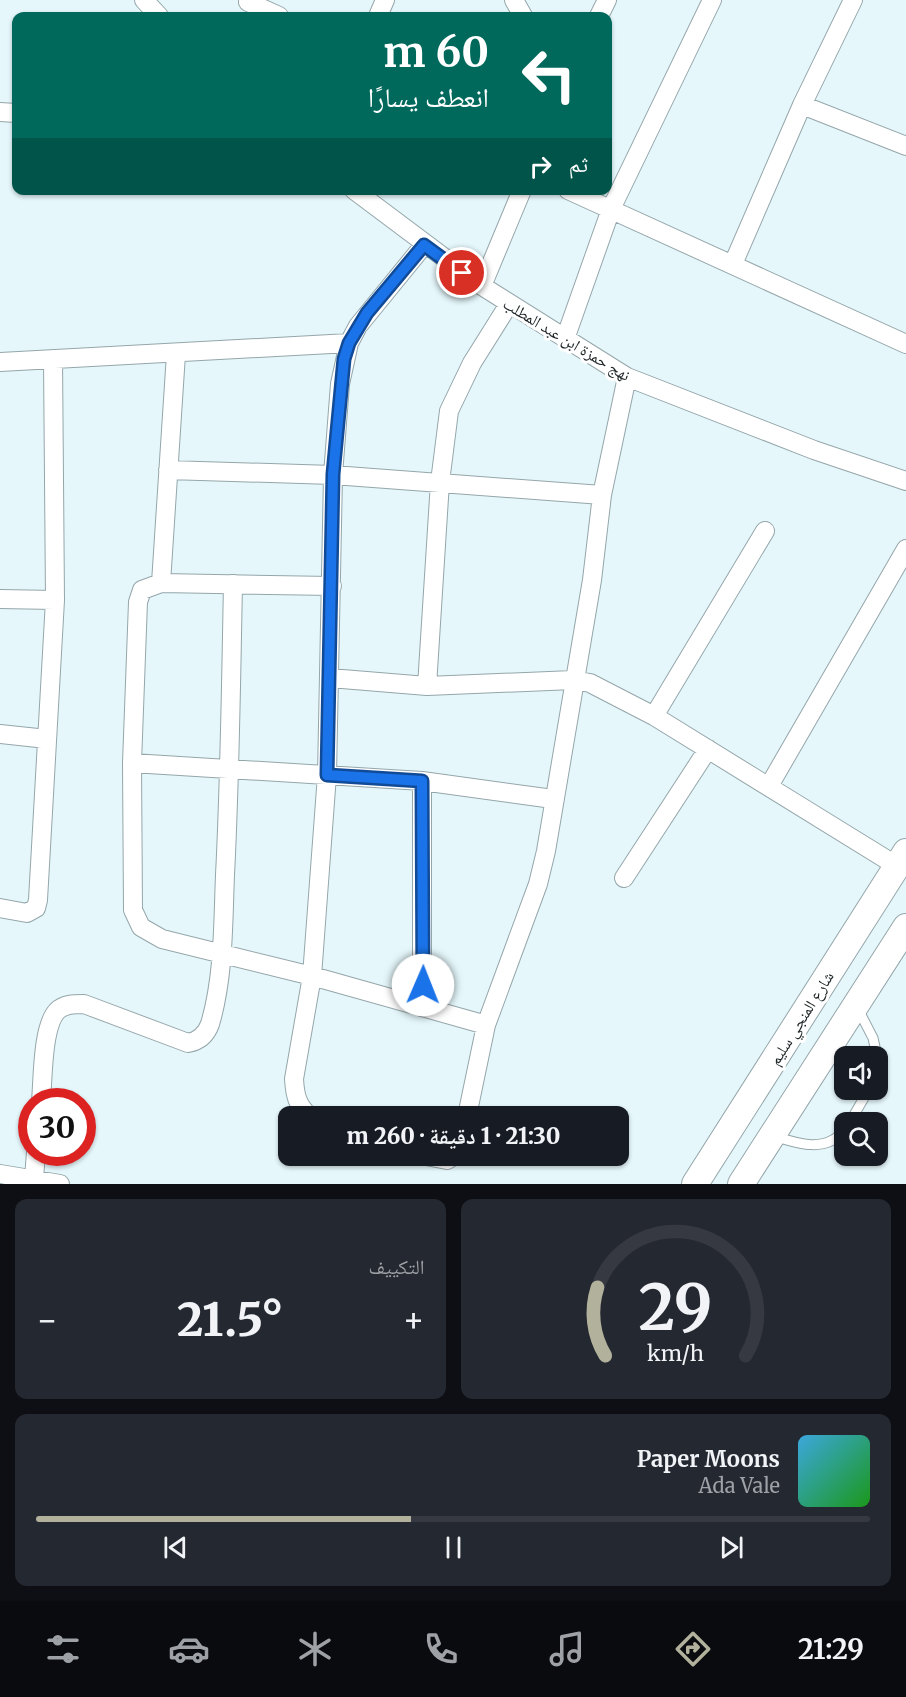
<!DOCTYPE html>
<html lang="ar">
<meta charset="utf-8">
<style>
body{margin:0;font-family:Merriweather,"Noto Naskh Arabic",serif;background:#242831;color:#f1f3f6;direction:rtl;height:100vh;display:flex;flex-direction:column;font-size:22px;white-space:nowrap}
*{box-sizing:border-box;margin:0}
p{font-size:20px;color:#9ea1a6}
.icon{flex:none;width:33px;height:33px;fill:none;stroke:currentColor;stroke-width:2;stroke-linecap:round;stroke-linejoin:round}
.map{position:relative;height:1184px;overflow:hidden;direction:ltr}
.sheet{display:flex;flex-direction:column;gap:15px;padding:15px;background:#0d0f14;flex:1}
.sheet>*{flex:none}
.banner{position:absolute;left:12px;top:12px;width:600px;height:183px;border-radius:12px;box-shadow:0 2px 4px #0004;direction:rtl;background:#00695c;color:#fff;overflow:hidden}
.fabs{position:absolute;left:834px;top:1046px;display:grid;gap:12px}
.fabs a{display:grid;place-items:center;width:54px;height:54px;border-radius:12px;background:#171b24;box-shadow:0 2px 4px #0004;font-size:30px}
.speed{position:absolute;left:18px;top:1088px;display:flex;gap:12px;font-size:30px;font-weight:700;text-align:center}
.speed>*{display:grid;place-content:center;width:78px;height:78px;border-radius:50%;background:#171b24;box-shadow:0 2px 4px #0004;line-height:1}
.speed .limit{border:9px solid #d22;background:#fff;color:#111}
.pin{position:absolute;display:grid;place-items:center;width:51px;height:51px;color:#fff;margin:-26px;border:3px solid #fff;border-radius:50%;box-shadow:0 2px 6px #0007}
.me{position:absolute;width:66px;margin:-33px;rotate:1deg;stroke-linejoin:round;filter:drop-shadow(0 0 4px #0008)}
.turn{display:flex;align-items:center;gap:21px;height:126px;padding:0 24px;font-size:27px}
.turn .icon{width:78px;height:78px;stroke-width:2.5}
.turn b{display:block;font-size:42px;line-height:51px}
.then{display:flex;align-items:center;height:57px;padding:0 24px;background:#0003;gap:12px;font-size:22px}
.big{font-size:45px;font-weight:800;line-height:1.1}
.sheet .tile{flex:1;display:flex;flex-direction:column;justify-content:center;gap:9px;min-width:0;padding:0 21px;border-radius:12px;background:#242831}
.sheet .dial{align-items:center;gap:0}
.dial svg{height:156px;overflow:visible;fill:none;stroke:#363941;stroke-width:7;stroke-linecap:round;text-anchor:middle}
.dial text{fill:#f1f3f6;stroke:none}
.song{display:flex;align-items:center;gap:18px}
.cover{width:72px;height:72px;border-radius:9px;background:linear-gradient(135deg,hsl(200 70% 55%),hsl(120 70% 35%))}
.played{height:6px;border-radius:3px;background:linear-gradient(90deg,#b2b19c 45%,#363941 45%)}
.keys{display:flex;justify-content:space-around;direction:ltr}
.heat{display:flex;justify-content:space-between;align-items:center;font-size:33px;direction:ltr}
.sheet .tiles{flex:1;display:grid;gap:15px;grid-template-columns:1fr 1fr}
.tile:last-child{grid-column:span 2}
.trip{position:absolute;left:278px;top:1106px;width:351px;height:60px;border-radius:12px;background:#171b24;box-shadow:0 2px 4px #0004;font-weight:800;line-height:60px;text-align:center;direction:rtl}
.tabs{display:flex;height:96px;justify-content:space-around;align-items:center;background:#090b0e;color:#9ea1a6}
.tabs .icon{width:42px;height:42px}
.tabs .current{color:#b2b19c}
.tabs b{font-size:27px;color:#f1f3f6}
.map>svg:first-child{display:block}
</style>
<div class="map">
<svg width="906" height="1184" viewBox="0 0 906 1184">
<rect width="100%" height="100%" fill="#e5f7fb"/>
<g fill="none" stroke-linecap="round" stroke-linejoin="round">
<defs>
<path id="service" d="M858,1009L873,1038L877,1056
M850,1122L869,1089
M774,1136C798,1144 827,1153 844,1130"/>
<path id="minor" d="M144,0L159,16
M514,0L523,16
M248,2L279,16
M378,16L385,0
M599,16L607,0
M802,105L906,146
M0,112L16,113
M354,190L482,286L627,377L814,450L906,481
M568,190L906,344
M733,264L802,105L853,0
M482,286L522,190
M565,339L611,209L712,0
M0,362L349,343
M168,470L333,475L602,495
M161,583L176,354
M332,586L161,583L142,590L138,602L132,763L133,910L141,927L162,939L312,976L486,1025
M0,599L55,600
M330,678L427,686L573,680L590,683L654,716L897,866
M427,686L440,482L449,411L472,363L509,304
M654,716L765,531
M0,734L47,739
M132,763L422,781L553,799
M422,781V1007
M769,786L906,549
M624,878L708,749
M0,908L27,913L36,908L38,900L55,600L53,359
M41,1101C43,1080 42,1027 57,1011C64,1004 74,1004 84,1004L188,1043C199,1041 206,1035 210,1024C224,977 223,923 225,875C230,778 231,681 233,584
M309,1116C297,1105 295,1095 294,1079L312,976L327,775L333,475L340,384L349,343L358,326L424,245
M467,1116L486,1025L538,884L546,851L592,580L602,495L627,377
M421,1155L447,1160L455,1155
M0,1174L60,1184
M34,1179L36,1152"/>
<path id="secondary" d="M695,1184L906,852
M741,1184L906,927"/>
</defs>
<use href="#service" stroke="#95a6aa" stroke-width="11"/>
<use href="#minor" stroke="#95a6aa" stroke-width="20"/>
<use href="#secondary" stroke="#95a6aa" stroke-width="28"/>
<use href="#service" stroke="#fff" stroke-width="9"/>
<use href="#minor" stroke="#fff" stroke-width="18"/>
<use href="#secondary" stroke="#fff" stroke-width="26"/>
</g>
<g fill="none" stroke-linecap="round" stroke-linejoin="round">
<defs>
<path id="route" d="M423,985L422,781L327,775L333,474L344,359L349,343L367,313L424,245L462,273"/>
</defs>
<use href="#route" stroke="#114b97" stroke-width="15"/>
<use href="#route" stroke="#1a73e8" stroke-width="10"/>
</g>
<g text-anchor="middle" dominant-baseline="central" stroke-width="6" stroke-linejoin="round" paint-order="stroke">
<g font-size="16" fill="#1c2324" stroke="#fff">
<text transform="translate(567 339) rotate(31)">نهج حمزة ابن عبد المطلب</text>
<text transform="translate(801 1018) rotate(-58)">شارع المنجي سليم</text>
</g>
</g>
</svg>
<div class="fabs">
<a><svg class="icon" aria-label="sound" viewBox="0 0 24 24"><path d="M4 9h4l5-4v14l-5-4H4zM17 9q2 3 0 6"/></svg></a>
<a><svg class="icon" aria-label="search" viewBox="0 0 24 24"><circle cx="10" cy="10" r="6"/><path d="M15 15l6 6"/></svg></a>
</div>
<div class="speed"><div class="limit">30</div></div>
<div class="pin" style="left:462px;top:273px;background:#d93025"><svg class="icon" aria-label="arrive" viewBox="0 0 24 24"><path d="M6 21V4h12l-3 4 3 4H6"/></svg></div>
<svg class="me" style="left:423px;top:985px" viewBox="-20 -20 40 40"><circle r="19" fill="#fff"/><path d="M0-13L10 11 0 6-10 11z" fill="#1a73e8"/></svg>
<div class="trip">21:30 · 1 دقيقة · 260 m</div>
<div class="banner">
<div class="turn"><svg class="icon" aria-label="left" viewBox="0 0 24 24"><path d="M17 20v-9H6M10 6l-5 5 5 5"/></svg><div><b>60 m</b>انعطف يسارًا</div></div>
<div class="then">ثم<svg class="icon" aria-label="right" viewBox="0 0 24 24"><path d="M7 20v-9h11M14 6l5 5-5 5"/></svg></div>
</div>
</div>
<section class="sheet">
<div class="tiles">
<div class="tile dial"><svg viewBox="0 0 100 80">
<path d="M14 69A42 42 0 1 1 86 69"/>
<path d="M14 69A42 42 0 0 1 10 34" stroke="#b2b19c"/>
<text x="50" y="56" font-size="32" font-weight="700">29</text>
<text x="50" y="72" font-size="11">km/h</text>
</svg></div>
<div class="tile"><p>التكييف</p>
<div class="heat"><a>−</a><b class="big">21.5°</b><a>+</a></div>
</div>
<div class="tile">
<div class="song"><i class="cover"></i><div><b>Paper Moons</b><p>Ada Vale</p></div></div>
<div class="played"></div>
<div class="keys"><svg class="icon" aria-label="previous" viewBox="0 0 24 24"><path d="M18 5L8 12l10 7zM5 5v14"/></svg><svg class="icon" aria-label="pause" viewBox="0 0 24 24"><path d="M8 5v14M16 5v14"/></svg><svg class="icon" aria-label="next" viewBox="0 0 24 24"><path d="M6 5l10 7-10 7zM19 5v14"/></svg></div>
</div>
</div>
</section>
<nav class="tabs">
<b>21:29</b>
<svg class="icon current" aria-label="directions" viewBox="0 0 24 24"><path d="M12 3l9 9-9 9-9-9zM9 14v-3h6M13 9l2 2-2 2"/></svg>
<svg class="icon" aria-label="music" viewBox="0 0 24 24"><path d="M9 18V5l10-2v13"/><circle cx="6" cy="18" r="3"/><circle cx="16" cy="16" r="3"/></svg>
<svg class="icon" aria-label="phone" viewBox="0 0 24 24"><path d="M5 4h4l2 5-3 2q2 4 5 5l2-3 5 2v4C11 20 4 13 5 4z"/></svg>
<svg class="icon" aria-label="climate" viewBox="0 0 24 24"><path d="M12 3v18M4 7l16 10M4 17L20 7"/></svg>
<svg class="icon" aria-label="car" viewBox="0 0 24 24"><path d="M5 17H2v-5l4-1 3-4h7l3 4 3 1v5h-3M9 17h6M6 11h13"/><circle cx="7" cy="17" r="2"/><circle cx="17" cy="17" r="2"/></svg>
<svg class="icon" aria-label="filters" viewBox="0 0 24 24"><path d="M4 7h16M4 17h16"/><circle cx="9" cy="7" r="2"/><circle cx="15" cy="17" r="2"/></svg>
</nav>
